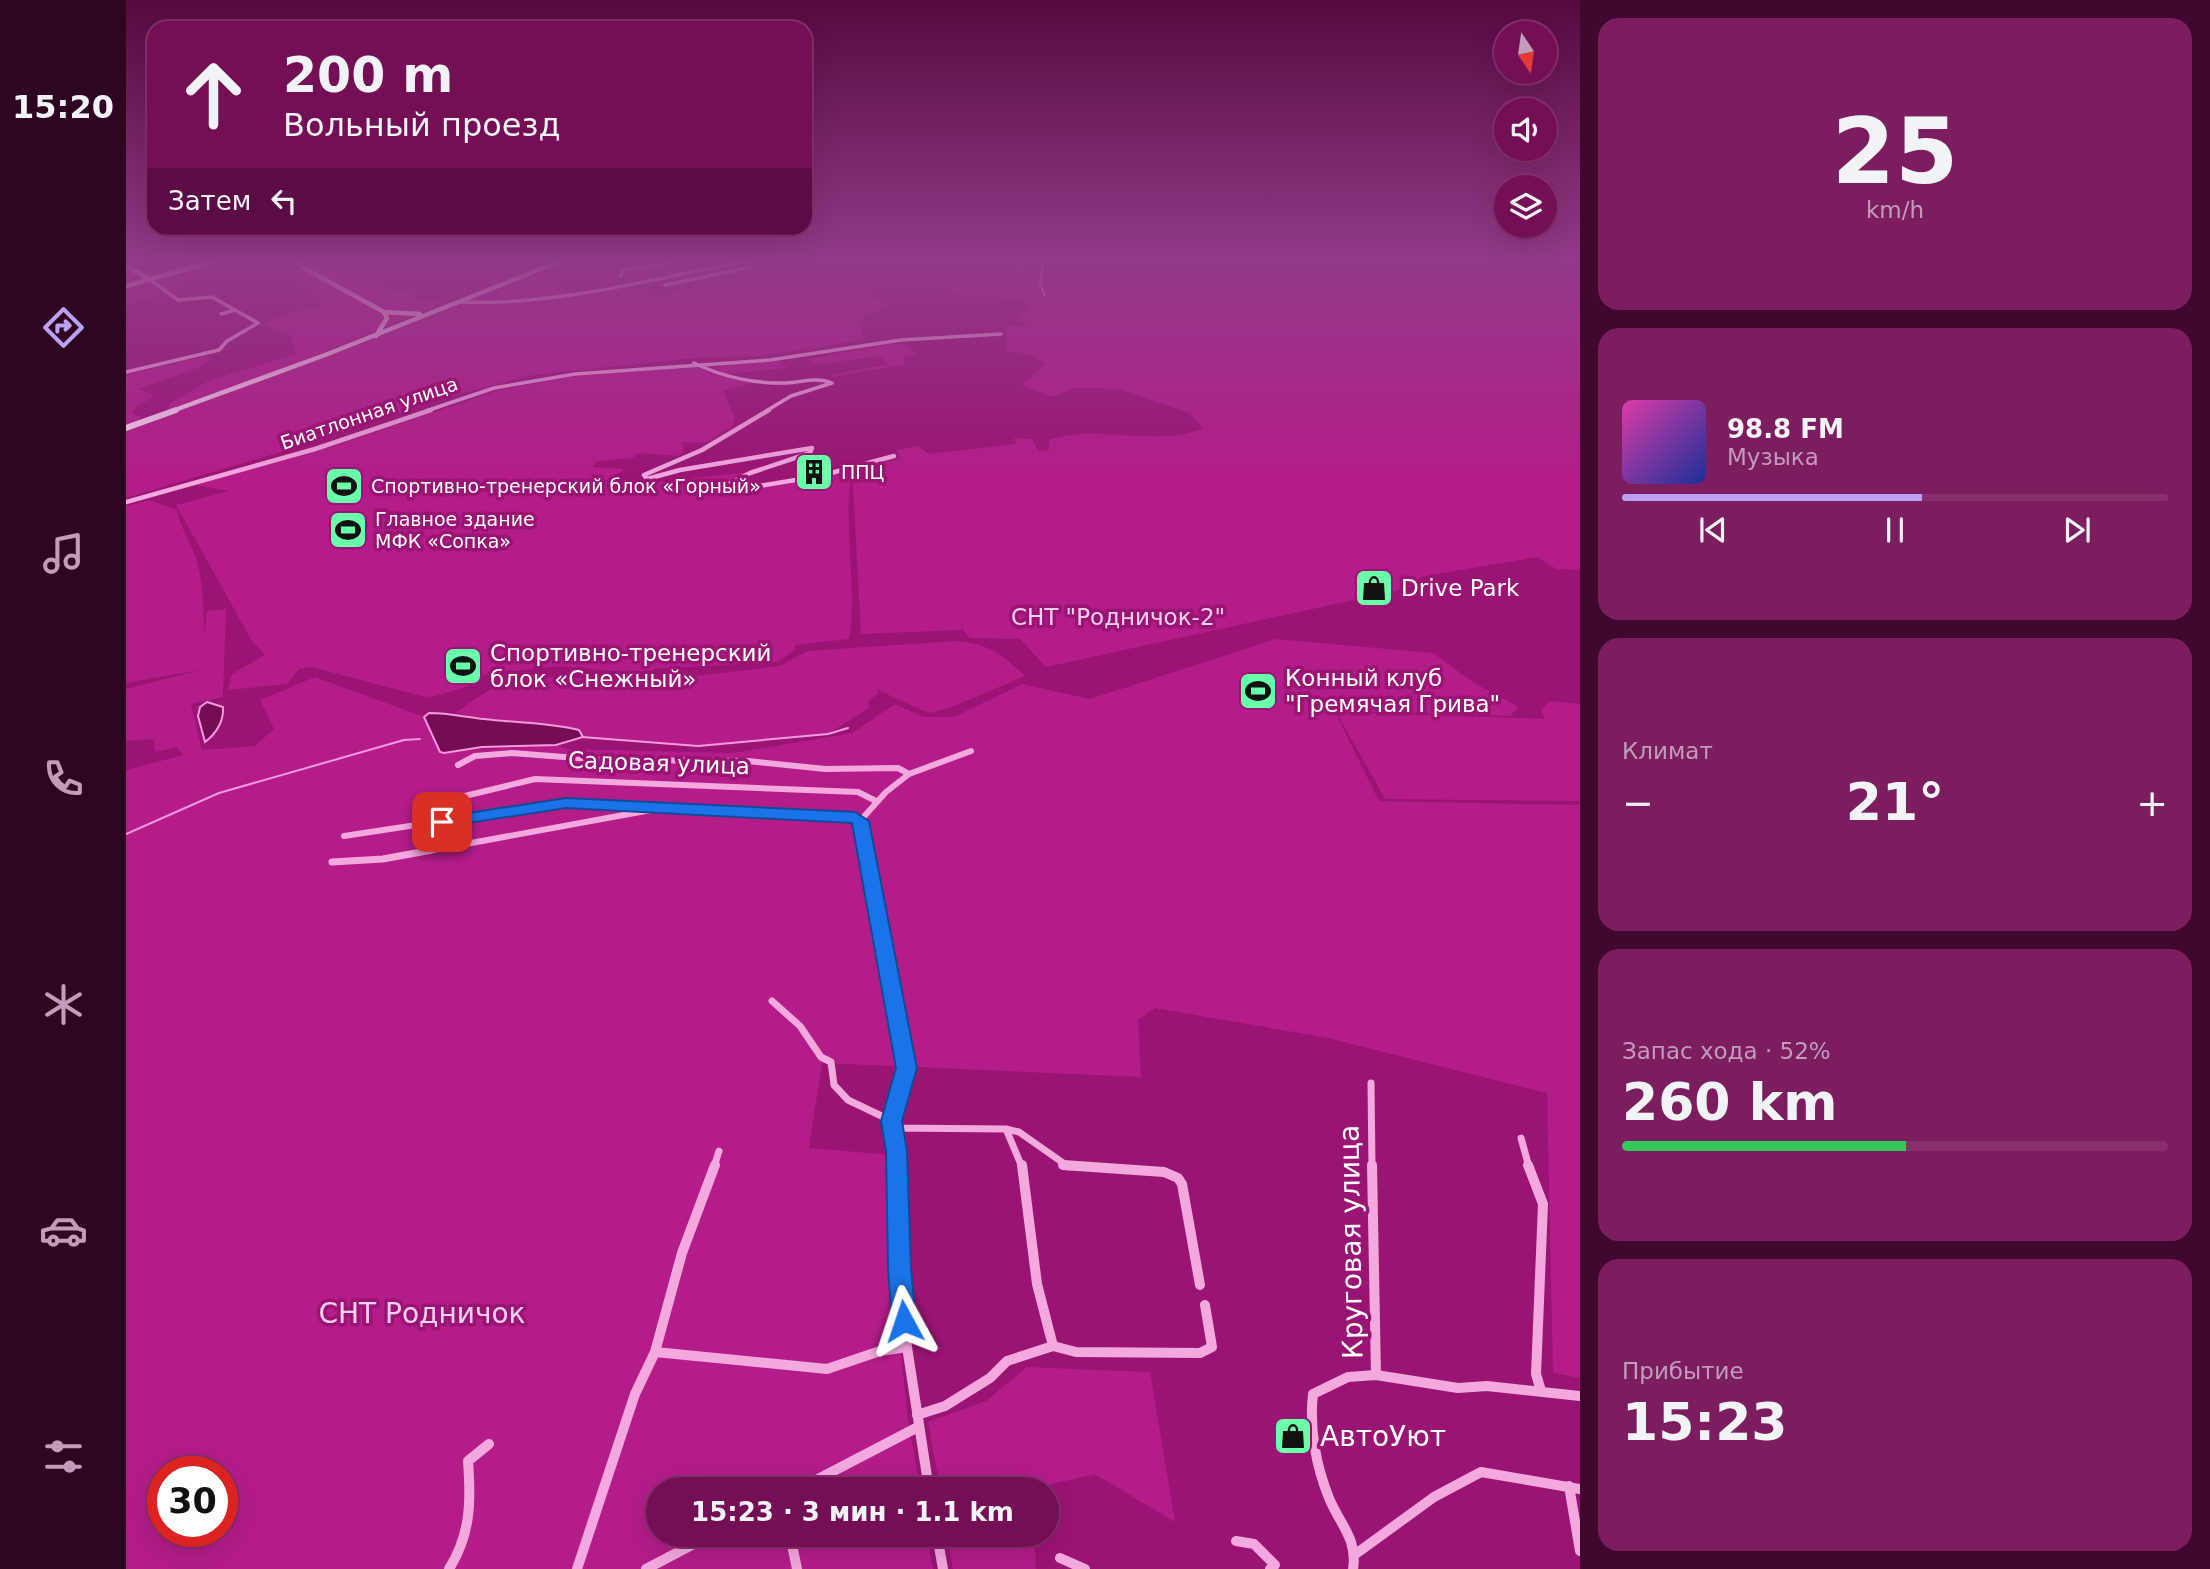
<!DOCTYPE html>
<html lang="ru">
<meta charset="utf-8">
<style>
body{margin:0;font-family:"DejaVu Sans",sans-serif;background:#7c1d60;color:#f1f3f6;height:100vh;display:flex;flex-direction:column;font-size:26px;white-space:nowrap}
*{box-sizing:border-box;margin:0}
p{font-size:23px;color:#c29cb9}
.icon{flex:none;width:38px;height:38px;fill:none;stroke:currentColor;stroke-width:2;stroke-linecap:round;stroke-linejoin:round}
.map{position:relative;flex:1;overflow:hidden}
.details{display:flex;flex-direction:column;gap:18px;padding:18px;background:#40082f;width:630px}
.details>*{flex:none}
.hud{position:absolute;left:21px;top:21px;width:665px;height:214px;border-radius:21px;box-shadow:0 7px 28px #0002,0 0 0 2px #862f6c;background:#740f56;color:#f1f3f6;overflow:hidden}
.needle{width:46px;rotate:167deg}
.controls{position:absolute;left:1368px;top:21px;display:grid;gap:14px}
.controls a{display:grid;place-items:center;width:63px;height:63px;border-radius:50%;background:#740f56;box-shadow:0 7px 28px #0002,0 0 0 2px #862f6c;font-size:35px}
.speed{position:absolute;left:21px;top:1456px;display:flex;gap:14px;font-size:35px;font-weight:700;text-align:center}
.speed>*{display:grid;place-content:center;width:91px;height:91px;border-radius:50%;background:#740f56;box-shadow:0 7px 28px #0002,0 0 0 2px #862f6c;line-height:1}
.speed .limit{border:10px solid #d22;background:#fff;color:#111}
.pin{position:absolute;display:grid;place-items:center;width:60px;height:60px;color:#fff;margin:-30px;border-radius:14px;box-shadow:0 4px 10px #0006}
.me{position:absolute;width:77px;margin:-38px;rotate:355deg;stroke-linejoin:round;filter:drop-shadow(0 0 5px #0008)}
.turn{display:flex;align-items:center;gap:24px;height:147px;padding:0 21px;font-size:32px}
.turn .icon{width:91px;height:91px;stroke-width:2.5}
.turn b{display:block;font-size:49px;line-height:60px}
.then{display:flex;align-items:center;height:66px;padding:0 21px;background:#0003;gap:14px;font-size:26px}
.big{font-size:52px;font-weight:700;line-height:1.1}
.details .card{flex:1;display:flex;flex-direction:column;justify-content:center;gap:10px;min-width:0;padding:0 24px;border-radius:21px;background:#7c1d60}
.details .dial{align-items:center;gap:0}
.dial b{font-size:91px;line-height:1}
.song{display:flex;align-items:center;gap:21px}
.cover{width:84px;height:84px;border-radius:10px;background:linear-gradient(135deg,hsl(320 70% 55%),hsl(230 70% 35%))}
.played{height:7px;border-radius:4px;background:linear-gradient(90deg,#bca0f2 55%,#862f6c 55%)}
.keys{display:flex;justify-content:space-around;direction:ltr}
.heat{display:flex;justify-content:space-between;align-items:center;font-size:38px;direction:ltr}
.charge{height:10px;border-radius:5px;background:linear-gradient(90deg,#34c759 52%,#862f6c 0)}
.trip{position:absolute;left:520px;top:1477px;width:413px;height:70px;border-radius:35px;background:#740f56;box-shadow:0 7px 28px #0002,0 0 0 2px #862f6c;font-weight:700;line-height:70px;text-align:center}
main{display:flex;flex:1;min-height:0}
.tab-bar{display:flex;flex-direction:column;width:126px;justify-content:space-around;align-items:center;background:#2e0622;color:#c29cb9}
.tab-bar .icon{width:49px;height:49px}
.tab-bar .on{color:#bca0f2}
.tab-bar b{font-size:32px;color:#f1f3f6}
.map>svg:first-child{display:block}
</style>
<main>
<nav class="tab-bar">
<b>15:20</b>
<svg class="icon on" aria-label="directions" viewBox="0 0 24 24"><path d="M12 3l9 9-9 9-9-9zM9 14v-3h6M13 9l2 2-2 2"/></svg>
<svg class="icon" aria-label="music" viewBox="0 0 24 24"><path d="M9 18V5l10-2v13"/><circle cx="6" cy="18" r="3"/><circle cx="16" cy="16" r="3"/></svg>
<svg class="icon" aria-label="phone" viewBox="0 0 24 24"><path d="M5 4h4l2 5-3 2q2 4 5 5l2-3 5 2v4C11 20 4 13 5 4z"/></svg>
<svg class="icon" aria-label="climate" viewBox="0 0 24 24"><path d="M12 3v18M4 7l16 10M4 17L20 7"/></svg>
<svg class="icon" aria-label="car" viewBox="0 0 24 24"><path d="M5 17H2v-5l4-1 3-4h7l3 4 3 1v5h-3M9 17h6M6 11h13"/><circle cx="7" cy="17" r="2"/><circle cx="17" cy="17" r="2"/></svg>
<svg class="icon" aria-label="filters" viewBox="0 0 24 24"><path d="M4 7h16M4 17h16"/><circle cx="9" cy="7" r="2"/><circle cx="15" cy="17" r="2"/></svg>
</nav>
<div class="map">
<svg width="1454" height="1569" viewBox="0 0 1454 1569">
<rect width="100%" height="100%" fill="#9a1473"/>
<path fill="#b41c8a" fill-rule="evenodd" d="M0,259H132L85,278L57,271L44,276L58,285L27,292L32,296L0,304V273L11,269L0,263Z
M159,259H278L252,261L261,293L297,291L284,297L319,303L171,363L42,410L44,403L83,381L170,354L164,336L137,325L152,316L197,304L196,299L178,294L189,291L175,286Z
M665,259H1454V570L1430,569L1411,557L1294,577L1289,586L1260,593L920,667L894,639L844,638L837,630L836,619V630L735,634L726,470L775,458L770,450L791,446L803,454L890,444L888,438L906,439L912,451L923,450V440C975,423 1031,449 1077,428L1063,413L993,389L949,388L927,397L896,385L920,364L905,355L879,350L881,326H901L888,314L905,309L903,303L866,295H835L817,288H742L747,297L764,306H753L752,311L737,315V340L632,356L568,358L407,375L317,398L205,437L0,498V430L392,282L410,275L448,295L509,285L531,296L672,265Z
M766,344H779L790,355L776,357L779,364L707,377L703,375L763,364L753,356L689,365L682,359Z
M81,356L85,359L71,368L13,389L28,396L9,408L7,413L15,417L10,423L0,426V375Z
M654,361L661,368L601,374L587,369L601,364Z
M567,365L585,374L630,382L597,391L609,419L605,427L580,443L556,442L558,452L551,456L512,453L507,458L472,461L467,467L498,469L490,478L484,480L400,478L528,482L625,472L595,484L592,487L603,492L709,474L725,479C717,532 732,585 723,639L669,645V650L652,662L528,669L527,675L435,666L344,676L342,686L303,698L186,667L173,669L161,684L102,690L106,674L139,655L126,641L50,505L103,491L70,485L208,446L374,390L450,376Z
M23,500L51,510C54,527 66,545 71,562C77,585 78,610 78,634L81,611L100,609L97,697L65,704L76,750L129,746L148,729L134,700L189,677L298,717L314,752L430,745L441,749L607,753L726,733L769,704L797,717H828L896,684L964,699L1150,639L1307,653L1348,683L1393,707L1384,716L1208,710L1253,801L1454,805V1378L1427,1373L1421,1093L1202,1038L1029,1008L1012,1020L1015,1077L696,1063L683,1148L767,1155L766,1256L781,1413L794,1489H532V1535H801L807,1569H0V770L57,755L51,747L29,752L28,739L0,741V689L74,670L0,683V506ZM37,1472H96V1531H37Z
M829,641C863,643 875,654 899,676L824,708L802,713L750,689L753,693L742,701L743,708L702,734L572,746L457,737L453,730C412,719 370,722 329,713L366,688L400,676L526,681L654,666L681,651Z
M1424,701L1454,704V801L1259,799L1210,712L1419,719L1415,710Z
M901,1367L1024,1372L1049,1522L969,1474L905,1489H814L802,1422L860,1401Z
M821,1535H908L910,1569H827Z"/>
<path fill="#760c56" stroke="#f69ade" stroke-width="2" d="M81,702L97,707C98,721 90,734 79,742L72,716L74,707Z
M303,713C323,713 339,717 358,719C390,723 421,722 453,730L457,737L430,745L356,747L318,753L314,752L298,717Z"/>
<g fill="none" stroke-linecap="round" stroke-linejoin="round">
<path stroke="#f69ade" stroke-width="2" d="M918,259L914,283L919,296
M456,737L572,746L702,734L722,728
M0,834L93,793L278,740L294,739"/>
<path stroke="#f3a8de" stroke-width="3.5" d="M495,276L498,270L538,264L543,262L541,259
M539,285L625,267L617,261
M333,302C435,306 532,277 632,259
M95,314L109,310
M568,363C596,377 630,384 661,383C677,382 691,377 706,383L665,396L640,411
M0,372L93,350L101,341L132,323L86,297L52,300L23,279
M300,411L368,388L449,374L644,360L775,340L875,334"/>
<path stroke="#f3a8de" stroke-width="4.5" d="M643,410L576,450L518,475L521,479L554,470L686,448L684,453L624,473L597,487L602,491L694,476L768,456
M0,502L189,449L305,410"/>
<path stroke="#f3a8de" stroke-width="6" d="M332,765L349,756L386,753L477,760L622,761L699,769L772,768L783,774
M314,802L409,779L732,792L750,801
M734,821L740,852
M734,821L760,792L783,774L845,751
M218,836L429,804L729,817L734,821
M296,852L525,810"/>
<path stroke="#f3a8de" stroke-width="7" d="M739,850L780,1068L766,1121L770,1167
M206,862L257,859L306,850
M646,1001L674,1026L695,1057L705,1062L708,1085L722,1100L766,1121
M1245,1083L1246,1167
M767,1128L880,1129L896,1167
M880,1129L893,1132L943,1167
M1395,1138L1403,1167
M588,1167L593,1151"/>
<path stroke="#f3a8de" stroke-width="10" d="M770,1165L773,1268L781,1347L803,1489
M896,1165L911,1284L927,1346
M937,1165L1038,1172L1052,1178L1056,1184L1074,1285
M1402,1165L1417,1204L1410,1374L1415,1391
M529,1352L556,1253L589,1165
M1250,1375L1332,1388L1361,1386L1454,1396
M791,1415L819,1406L864,1378L881,1361L927,1346L950,1352L1074,1353L1086,1347L1079,1305
M1443,1486L1454,1551
M673,1489L792,1427
M664,1535L671,1569
M811,1535L817,1569
M1110,1541L1128,1544L1149,1565L1144,1569
M1231,1553L1308,1497L1355,1472L1454,1489
M934,1558L959,1569
M323,1569C345,1534 345,1501 342,1461L363,1444
M451,1569L509,1394L529,1352L701,1369L754,1351L781,1347
M520,1569L585,1535
M1227,1569C1232,1539 1213,1523 1203,1498C1190,1466 1183,1428 1187,1394L1222,1377L1250,1375L1246,1165"/>
<path stroke="#fdd7f1" stroke-width="4.5" d="M170,259L176,267L258,312L294,314
M0,266L23,279
M0,286L95,259
M250,336L261,318L258,312
M46,411L199,355L440,259"/>
<path stroke="#fdd7f1" stroke-width="6" d="M0,428L50,410"/>
</g>
<linearGradient id="sky" x2="0" y2="1"><stop stop-color="#550b3f"/><stop offset="0.54" stop-color="#923a88"/><stop offset="1" stop-color="#923a88" stop-opacity="0"/></linearGradient>
<rect width="1454" height="479" fill="url(#sky)"/>
<path fill="#1a73e8" stroke="#114b97" stroke-width="2" d="M440,798L729,812L743,821L791,1068L776,1121L781,1151L785,1268L790,1321L787,1328L778,1331L770,1328L766,1321L762,1268L760,1151L755,1121L770,1068L726,823L440,808L316,827L308,822L316,817Z"/>
<defs>
<symbol id="building-square" viewBox="-11 -11 22 22"><rect x="-9" y="-9" width="18" height="18" rx="4" fill="#6affab" stroke="#9a1473"/><path d="M-4-6H4V6H1V3H-1V6H-4ZM-2.5-4.3h1.7v1.8h-1.7ZM.8-4.3h1.7v1.8H.8ZM-2.5-1h1.7V.8h-1.7ZM.8-1h1.7V.8H.8Z" fill="#111"/></symbol>
<symbol id="stadium-square" viewBox="-11 -11 22 22"><rect x="-9" y="-9" width="18" height="18" rx="4" fill="#6affab" stroke="#9a1473"/><path d="M0-5a6.5 5 0 1 0 0 10a6.5 5 0 1 0 0-10ZM-3.5-1.8h7v3.6h-7Z" fill="#111"/></symbol>
<symbol id="shop-square" viewBox="-11 -11 22 22"><rect x="-9" y="-9" width="18" height="18" rx="4" fill="#6affab" stroke="#9a1473"/><path d="M-5-2.5h2.3a2.7 3.5 0 0 1 5.4 0H5L5.5 6h-11ZM-1.5-2.5h3a1.5 2.3 0 0 0-3 0Z" fill="#111"/></symbol>
</defs>
<g fill-rule="evenodd">
<use href="#building-square" x="666" y="450" width="44" height="44"/>
<use href="#stadium-square" x="196" y="464" width="44" height="44"/>
<use href="#stadium-square" x="200" y="508" width="44" height="44"/>
<use href="#shop-square" x="1226" y="566" width="44" height="44"/>
<use href="#stadium-square" x="315" y="644" width="44" height="44"/>
<use href="#stadium-square" x="1110" y="669" width="44" height="44"/>
<use href="#shop-square" x="1145" y="1414" width="44" height="44"/>
</g>
<g text-anchor="middle" dominant-baseline="central" stroke-width="7" stroke-linejoin="round" paint-order="stroke">
<g font-size="19" fill="#fff" stroke="#9a1473">
<text transform="translate(243 413) rotate(-19)">Биатлонная улица</text>
</g>
<g font-size="19" fill="#fff" stroke="#9a1473" text-anchor="start">
<text x="715" y="472">ППЦ</text>
<text x="245" y="486">Спортивно-тренерский блок «Горный»</text>
<text x="249" y="519">Главное здание<tspan x="249" dy="22">МФК «Сопка»</tspan></text>
</g>
<g font-size="23" fill="#fff" stroke="#9a1473" text-anchor="start">
<text x="1275" y="588">Drive Park</text>
<text x="364" y="653">Спортивно-тренерский<tspan x="364" dy="26">блок «Снежный»</tspan></text>
<text x="1159" y="678">Конный клуб<tspan x="1159" dy="26">"Гремячая Грива"</tspan></text>
</g>
<g font-size="23" fill="#fdd0f1" stroke="#9a1473">
<text x="992" y="617">СНТ "Родничок-2"</text>
</g>
<g font-size="23" fill="#fff" stroke="#9a1473">
<text transform="translate(533 763) rotate(2)">Садовая улица</text>
</g>
<g font-size="28" fill="#fff" stroke="#9a1473">
<text transform="translate(1225 1242) rotate(-91)">Круговая улица</text>
</g>
<g font-size="28" fill="#fdd0f1" stroke="#9a1473">
<text x="296" y="1313">СНТ Родничок</text>
</g>
<g font-size="28" fill="#fff" stroke="#9a1473" text-anchor="start">
<text x="1194" y="1436">АвтоУют</text>
</g>
</g>
</svg>
<div class="controls">
<a><svg class="needle" viewBox="-14 -14 28 28"><path d="M0-13l5 13h-10z" fill="#e53935"/><path d="M0 13l5-13h-10z" fill="#c29cb9"/></svg></a>
<a><svg class="icon" aria-label="sound" viewBox="0 0 24 24"><path d="M4 9h4l5-4v14l-5-4H4zM17 9q2 3 0 6"/></svg></a>
<a><svg class="icon" aria-label="layers" viewBox="0 0 24 24"><path d="M12 4l9 5-9 5-9-5zM3 14l9 5 9-5"/></svg></a>
</div>
<div class="speed"><div class="limit">30</div></div>
<div class="pin" style="left:316px;top:822px;background:#d93025"><svg class="icon" aria-label="arrive" viewBox="0 0 24 24"><path d="M6 21V4h12l-3 4 3 4H6"/></svg></div>
<svg class="me" style="left:778px;top:1321px" viewBox="-20 -20 40 40"><path d="M0-17L14 15 0 8-14 15z" fill="#1a73e8" stroke="#fff" stroke-width="4"/></svg>
<div class="trip">15:23 · 3 мин · 1.1 km</div>
<div class="hud">
<div class="turn"><svg class="icon" aria-label="ahead" viewBox="0 0 24 24"><path d="M12 20V5M6 11l6-6 6 6"/></svg><div><b>200 m</b>Вольный проезд</div></div>
<div class="then">Затем<svg class="icon" aria-label="left" viewBox="0 0 24 24"><path d="M17 20v-9H6M10 6l-5 5 5 5"/></svg></div>
</div>
</div>
<section class="details">
<div class="card dial"><b>25</b><p>km/h</p></div>
<div class="card">
<div class="song"><i class="cover"></i><div><b>98.8 FM</b><p>Музыка</p></div></div>
<div class="played"></div>
<div class="keys"><svg class="icon" aria-label="previous" viewBox="0 0 24 24"><path d="M18 5L8 12l10 7zM5 5v14"/></svg><svg class="icon" aria-label="pause" viewBox="0 0 24 24"><path d="M8 5v14M16 5v14"/></svg><svg class="icon" aria-label="next" viewBox="0 0 24 24"><path d="M6 5l10 7-10 7zM19 5v14"/></svg></div>
</div>
<div class="card"><p>Климат</p>
<div class="heat"><a>−</a><b class="big">21°</b><a>+</a></div>
</div>
<div class="card"><p>Запас хода · 52%</p><b class="big">260 km</b><div class="charge"></div></div>
<div class="card"><p>Прибытие</p><b class="big">15:23</b></div>
</section>
</main>
